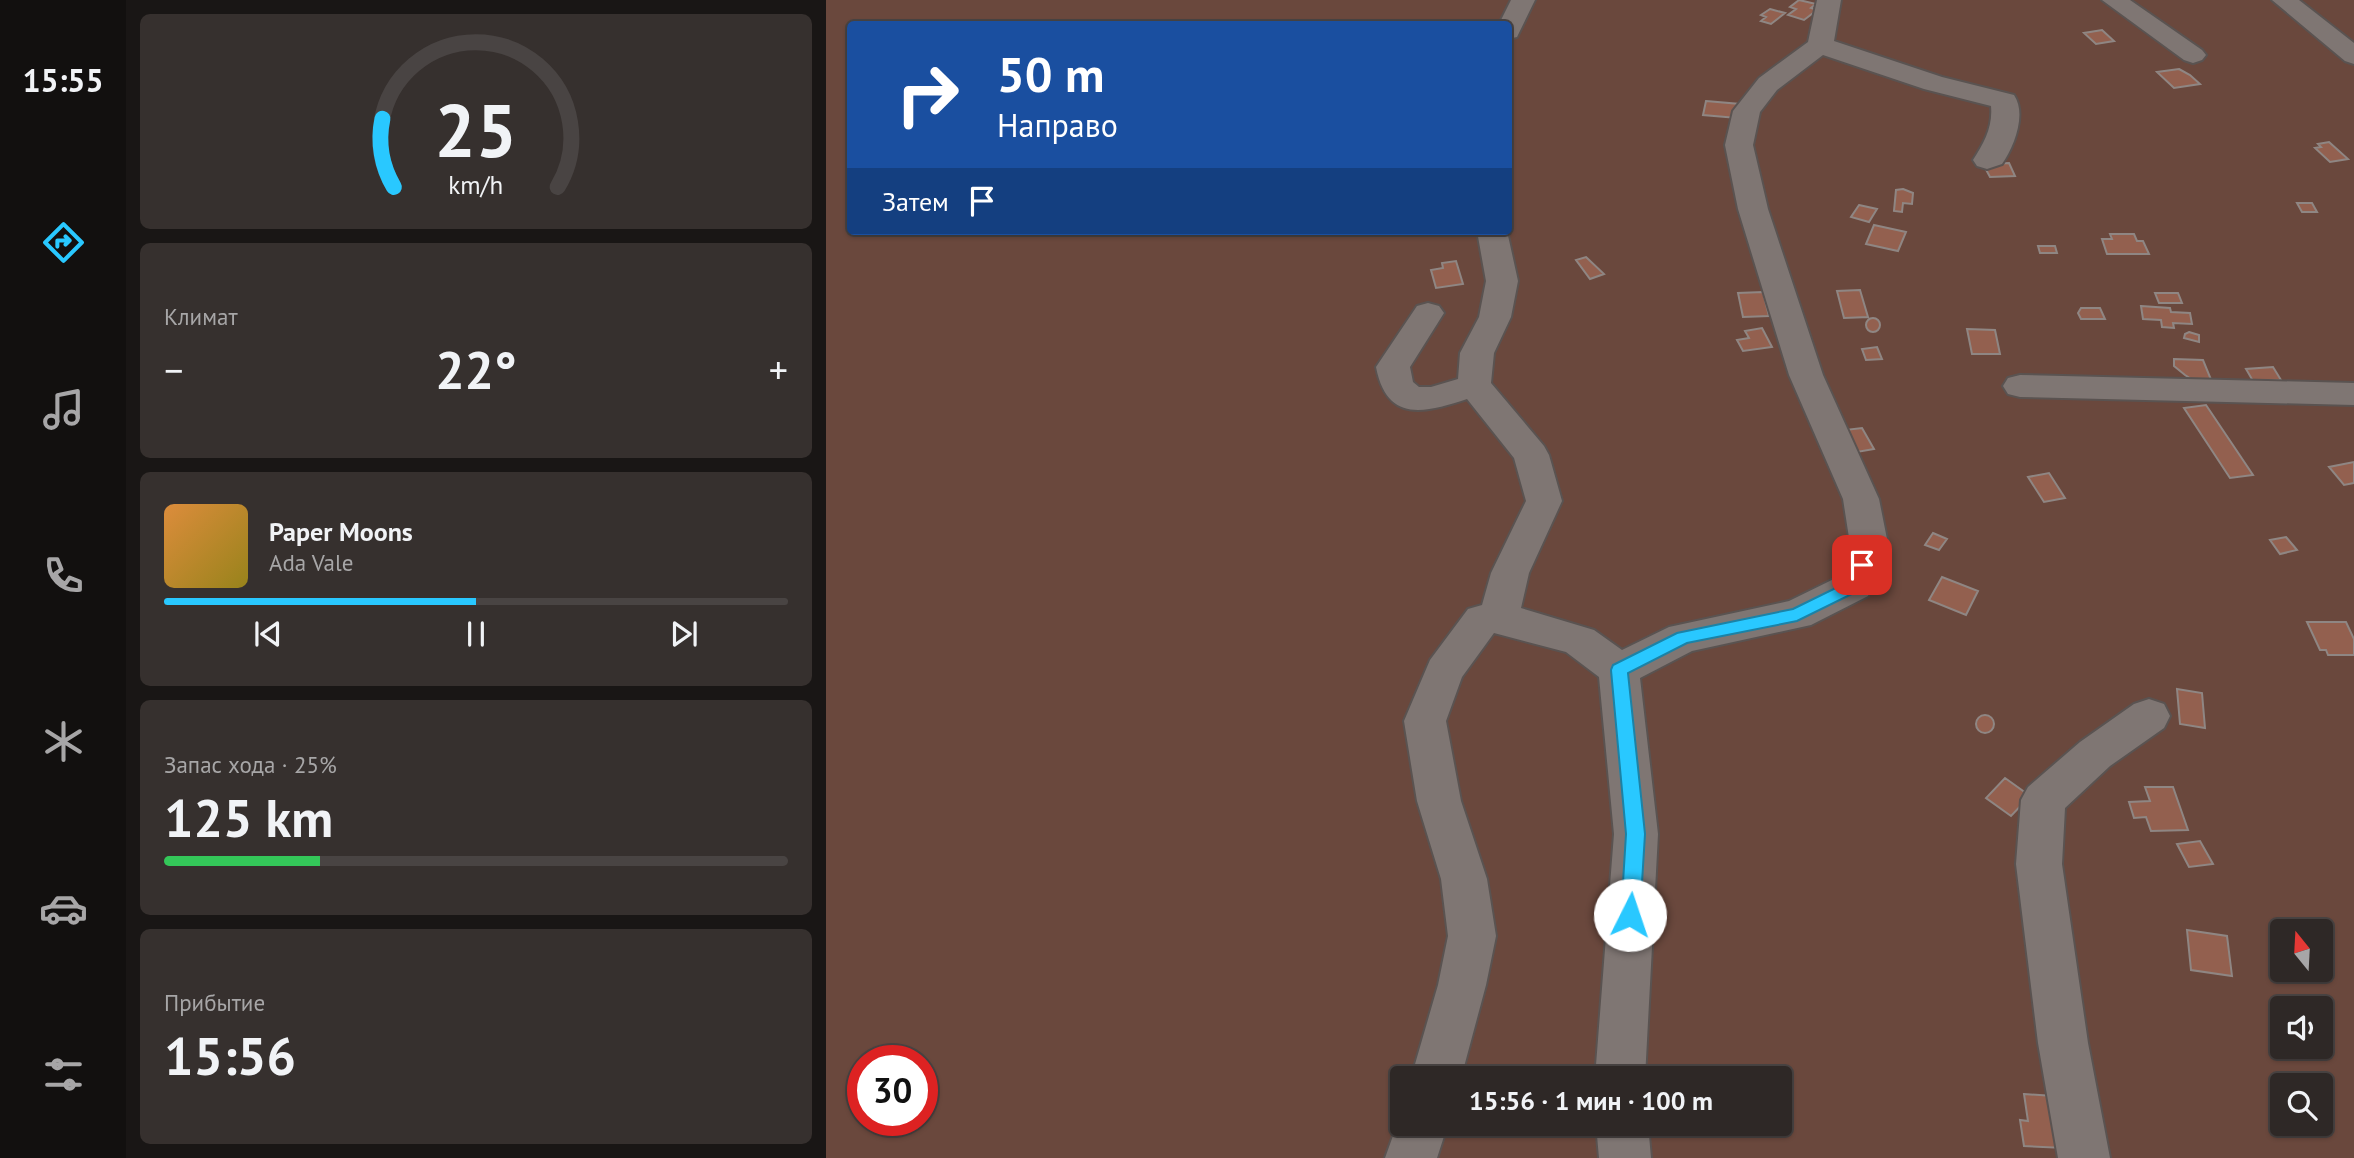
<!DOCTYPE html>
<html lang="ru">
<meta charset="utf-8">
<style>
body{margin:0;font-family:"PT Sans",sans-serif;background:#36302e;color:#f1f3f6;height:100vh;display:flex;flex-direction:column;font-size:26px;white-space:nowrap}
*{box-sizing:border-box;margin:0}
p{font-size:23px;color:#a7a6a7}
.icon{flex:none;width:38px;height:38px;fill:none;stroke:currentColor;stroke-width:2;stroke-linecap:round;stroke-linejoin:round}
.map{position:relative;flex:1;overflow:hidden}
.drawer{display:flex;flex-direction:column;gap:14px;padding:14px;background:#191615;width:700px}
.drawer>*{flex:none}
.top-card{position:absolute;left:21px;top:21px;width:665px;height:214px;border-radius:7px;box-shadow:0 2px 5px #0004,0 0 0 2px #494443;background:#1a4fa0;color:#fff;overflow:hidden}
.needle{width:46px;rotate:342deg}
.controls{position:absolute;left:1444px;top:919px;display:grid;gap:14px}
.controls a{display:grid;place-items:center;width:63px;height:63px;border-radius:7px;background:#2e2826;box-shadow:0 2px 5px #0004,0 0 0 2px #494443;font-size:35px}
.speed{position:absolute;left:21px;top:1045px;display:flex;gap:14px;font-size:35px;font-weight:700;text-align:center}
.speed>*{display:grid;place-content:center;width:91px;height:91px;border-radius:50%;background:#2e2826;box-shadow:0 2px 5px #0004,0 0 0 2px #494443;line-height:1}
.speed .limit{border:10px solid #d22;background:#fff;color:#111}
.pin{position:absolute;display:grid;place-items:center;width:60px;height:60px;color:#fff;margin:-30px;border-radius:14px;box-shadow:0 4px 10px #0006}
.me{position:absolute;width:77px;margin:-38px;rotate:4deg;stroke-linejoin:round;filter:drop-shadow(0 0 5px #0008)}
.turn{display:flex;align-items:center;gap:24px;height:147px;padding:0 35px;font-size:32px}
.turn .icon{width:91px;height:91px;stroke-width:2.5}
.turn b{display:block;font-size:49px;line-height:60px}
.then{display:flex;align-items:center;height:66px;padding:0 35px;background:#0003;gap:14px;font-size:26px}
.big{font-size:52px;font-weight:700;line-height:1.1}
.drawer .tile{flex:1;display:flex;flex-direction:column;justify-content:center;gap:10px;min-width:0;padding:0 24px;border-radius:10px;background:#36302e}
.drawer .dial{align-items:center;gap:0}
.dial svg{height:182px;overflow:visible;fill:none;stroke:#494443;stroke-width:7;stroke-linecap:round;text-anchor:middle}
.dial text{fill:#f1f3f6;stroke:none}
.song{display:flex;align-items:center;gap:21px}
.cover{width:84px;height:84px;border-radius:10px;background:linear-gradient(135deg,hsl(30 70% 55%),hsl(50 70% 35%))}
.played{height:7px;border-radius:4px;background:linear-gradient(90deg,#29c8ff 50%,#494443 50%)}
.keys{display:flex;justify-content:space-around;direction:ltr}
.heat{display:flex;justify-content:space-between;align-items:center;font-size:38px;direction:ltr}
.charge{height:10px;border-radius:5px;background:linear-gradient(90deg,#34c759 25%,#494443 0)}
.trip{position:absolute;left:564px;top:1066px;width:402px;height:70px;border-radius:7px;background:#2e2826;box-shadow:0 2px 5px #0004,0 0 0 2px #494443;font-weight:700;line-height:70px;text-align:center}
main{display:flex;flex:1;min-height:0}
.dock{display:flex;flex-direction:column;width:126px;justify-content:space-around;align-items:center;background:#12100f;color:#a7a6a7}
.dock .icon{width:49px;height:49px}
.dock .active{color:#29c8ff}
.dock b{font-size:32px;color:#f1f3f6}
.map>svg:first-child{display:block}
</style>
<main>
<nav class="dock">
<b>15:55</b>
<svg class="icon active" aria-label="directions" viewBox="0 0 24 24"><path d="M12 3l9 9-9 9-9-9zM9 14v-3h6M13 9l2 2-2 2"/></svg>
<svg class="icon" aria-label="music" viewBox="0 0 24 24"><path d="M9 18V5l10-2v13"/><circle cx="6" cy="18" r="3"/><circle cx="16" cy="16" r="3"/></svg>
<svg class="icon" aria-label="phone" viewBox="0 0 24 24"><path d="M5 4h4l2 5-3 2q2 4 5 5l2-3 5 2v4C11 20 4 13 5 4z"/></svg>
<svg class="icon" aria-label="climate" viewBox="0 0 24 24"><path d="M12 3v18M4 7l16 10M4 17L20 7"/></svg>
<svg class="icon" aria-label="car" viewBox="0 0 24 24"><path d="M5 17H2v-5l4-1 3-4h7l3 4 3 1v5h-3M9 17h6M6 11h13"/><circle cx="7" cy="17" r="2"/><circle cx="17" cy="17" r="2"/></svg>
<svg class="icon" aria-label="filters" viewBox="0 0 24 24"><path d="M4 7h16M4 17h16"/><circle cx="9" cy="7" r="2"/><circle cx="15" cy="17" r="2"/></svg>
</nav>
<section class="drawer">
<div class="tile dial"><svg viewBox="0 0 100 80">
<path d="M14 69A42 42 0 1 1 86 69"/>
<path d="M14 69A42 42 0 0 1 9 39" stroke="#29c8ff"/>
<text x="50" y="56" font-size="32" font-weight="700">25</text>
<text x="50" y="72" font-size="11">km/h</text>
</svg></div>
<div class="tile"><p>Климат</p>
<div class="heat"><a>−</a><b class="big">22°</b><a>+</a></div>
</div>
<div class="tile">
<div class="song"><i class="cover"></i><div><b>Paper Moons</b><p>Ada Vale</p></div></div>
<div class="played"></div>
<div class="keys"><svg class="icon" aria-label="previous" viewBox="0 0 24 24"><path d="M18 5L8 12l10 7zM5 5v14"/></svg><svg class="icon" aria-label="pause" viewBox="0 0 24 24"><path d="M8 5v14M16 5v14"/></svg><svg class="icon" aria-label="next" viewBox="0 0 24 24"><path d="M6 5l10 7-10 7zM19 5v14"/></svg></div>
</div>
<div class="tile"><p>Запас хода · 25%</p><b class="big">125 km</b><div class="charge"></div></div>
<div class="tile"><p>Прибытие</p><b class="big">15:56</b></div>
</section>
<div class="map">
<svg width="1528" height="1158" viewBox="0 0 1528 1158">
<rect width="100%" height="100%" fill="#3e3633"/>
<path fill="#6a483d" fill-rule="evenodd" d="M0,0H1528V1158H0ZM24,24H682V231H24ZM1456,931H1494V970H1456ZM1456,1008H1494V1046H1456ZM37,1060H96V1120H37ZM576,1078H954V1124H576ZM1456,1085H1494V1124H1456Z"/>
<path fill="#93604f" stroke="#8f8683" stroke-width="2" d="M973,0L990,4L985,8L991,10L978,20L962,15L970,9L964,7Z
M944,9L959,13L945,24L935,21L940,17L935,15Z
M1276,30L1288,41L1270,44L1258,33Z
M1353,69L1364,75L1374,84L1348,88L1331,72Z
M880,101L914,104L911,118L877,115Z
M1503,142L1522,159L1504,162L1489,148L1495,147L1492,144Z
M1183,163L1189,176L1164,177L1157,164Z
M1077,189L1087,193L1086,204L1077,203L1076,212L1068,211L1070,190Z
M1471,203H1486L1491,212H1476Z
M1033,205L1051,209L1043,222L1025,217Z
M1048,225L1080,232L1072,251L1040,244Z
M1284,234H1308L1311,241H1317L1323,254H1281L1276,239H1286Z
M1212,246H1229L1231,253H1214Z
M760,257L778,274L764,279L750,260Z
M630,261L637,284L610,288L605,270L617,268L616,263Z
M1034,290L1042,317L1018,318L1011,291Z
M937,292L943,316L917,317L912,293Z
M1329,293H1352L1356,303H1333Z
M1315,306L1344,308L1345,312L1364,313L1366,324L1347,323L1348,328L1336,327L1335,320L1317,319Z
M1255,308H1274L1279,319H1255L1252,313Z
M1040 325a7 7 0 1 1 14 0a7 7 0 1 1-14 0Z
M936,328L946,347L917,351L911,340L923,338L919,331Z
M1141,329L1169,330L1174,354H1146Z
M1363,332L1373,335V342L1358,338L1359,334Z
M1051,347L1056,359L1040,360L1036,349Z
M1348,359L1377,360L1386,382H1370L1359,375L1348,366Z
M1447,367L1455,380L1427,381L1420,369Z
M1380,405L1427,475L1404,478L1358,408Z
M1036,428L1048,449L1031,452L1019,430Z
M1528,462V483L1518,485L1503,467Z
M1223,473L1239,498L1218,502L1202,477Z
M1107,533L1121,539L1113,550L1099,545Z
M1460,537L1471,550L1454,554L1444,540Z
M1116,577L1152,591L1140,615L1103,600Z
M1481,622H1520L1528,639V655H1502L1500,650H1494Z
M1351,689L1376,693L1379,728L1354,724Z
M1150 724a9 9 0 1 1 18 0a9 9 0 1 1-18 0Z
M1179,778L1204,796L1185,816L1160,798Z
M1319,787H1347L1362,830L1325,831L1320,817L1308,818L1303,802L1324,801Z
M1374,841L1387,864L1363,867L1351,844Z
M1361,930L1401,936L1406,976L1365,970Z
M1198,1094L1228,1096L1238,1148L1198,1146L1194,1120L1202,1121Z"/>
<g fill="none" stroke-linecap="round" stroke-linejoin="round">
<defs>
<path id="street" d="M685,0H709L691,37L682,39V24H673Z
M991,0H1015L1008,41L1116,77L1188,95C1201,114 1188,147 1176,164L1161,169L1151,166L1147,160C1158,143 1167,127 1165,106L1098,89L997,55L951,90L934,112L927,145L942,209L997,375L1053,499L1062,544L1042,596L985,625L866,651L814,678L832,834L819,1078H769L788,834L773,677L740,652L668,633L636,677L620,721L635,801L661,879L670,936L660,985L635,1078H585L612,985L622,936L615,879L591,801L578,721L604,660L642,609L656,605L665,573L700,501L688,458L641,399C598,413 561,423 550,367L591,306L602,303L613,306L618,313L584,367L587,382L593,387H605L632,379L634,353L653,317L660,281L651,231H681L692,281L685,317L668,353L665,383L718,446L723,455L736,501L703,573L695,608L768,630L796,650L843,627L963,601L1012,577L1024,544L1017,499L963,375L912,209L899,145L907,111L933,78L982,42Z
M1276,0H1304L1376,50L1380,55L1376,60L1367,63L1358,60Z
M1446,0H1473L1528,43V64L1519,61Z
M1194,375L1528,383V405L1194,397L1182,394L1177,386L1182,378Z
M1323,699L1338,704L1344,716L1338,728L1284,766L1239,808L1236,864L1262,1043L1284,1158H1232L1212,1043L1190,864L1195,800L1202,787L1254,742L1308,704Z
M576,1111V1124H622L611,1158H559Z
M770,1124H822L825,1158H773Z"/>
</defs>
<use href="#street" stroke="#5a5351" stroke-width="4"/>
<use href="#street" fill="#7f7673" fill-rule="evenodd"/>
</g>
<path fill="#29c8ff" stroke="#1b82a6" stroke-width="2" d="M1036,559L1044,565L1034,590L971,621L861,643L802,673L819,834L814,915L811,922L804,924L798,922L795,915L800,834L785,670L787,665L851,633L967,609L1022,582L1030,561Z"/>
</svg>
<div class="controls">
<a><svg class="needle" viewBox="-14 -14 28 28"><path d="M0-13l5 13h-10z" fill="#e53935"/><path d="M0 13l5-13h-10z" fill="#a7a6a7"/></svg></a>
<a><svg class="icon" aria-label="sound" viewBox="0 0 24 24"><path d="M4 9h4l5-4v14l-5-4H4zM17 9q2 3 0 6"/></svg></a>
<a><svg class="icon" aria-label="search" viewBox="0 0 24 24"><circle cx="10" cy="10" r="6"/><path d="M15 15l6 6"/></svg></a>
</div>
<div class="speed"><div class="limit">30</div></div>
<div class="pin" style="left:1036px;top:565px;background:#d93025"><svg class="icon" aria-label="arrive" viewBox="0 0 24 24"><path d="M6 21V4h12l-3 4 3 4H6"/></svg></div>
<svg class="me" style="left:804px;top:915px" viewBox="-20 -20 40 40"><circle r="19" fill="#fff"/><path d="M0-13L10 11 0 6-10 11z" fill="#29c8ff"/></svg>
<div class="trip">15:56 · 1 мин · 100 m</div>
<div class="top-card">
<div class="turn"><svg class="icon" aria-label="right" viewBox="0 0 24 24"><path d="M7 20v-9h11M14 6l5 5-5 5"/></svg><div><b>50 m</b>Направо</div></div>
<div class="then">Затем<svg class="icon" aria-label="arrive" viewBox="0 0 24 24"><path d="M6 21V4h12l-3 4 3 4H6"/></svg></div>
</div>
</div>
</main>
